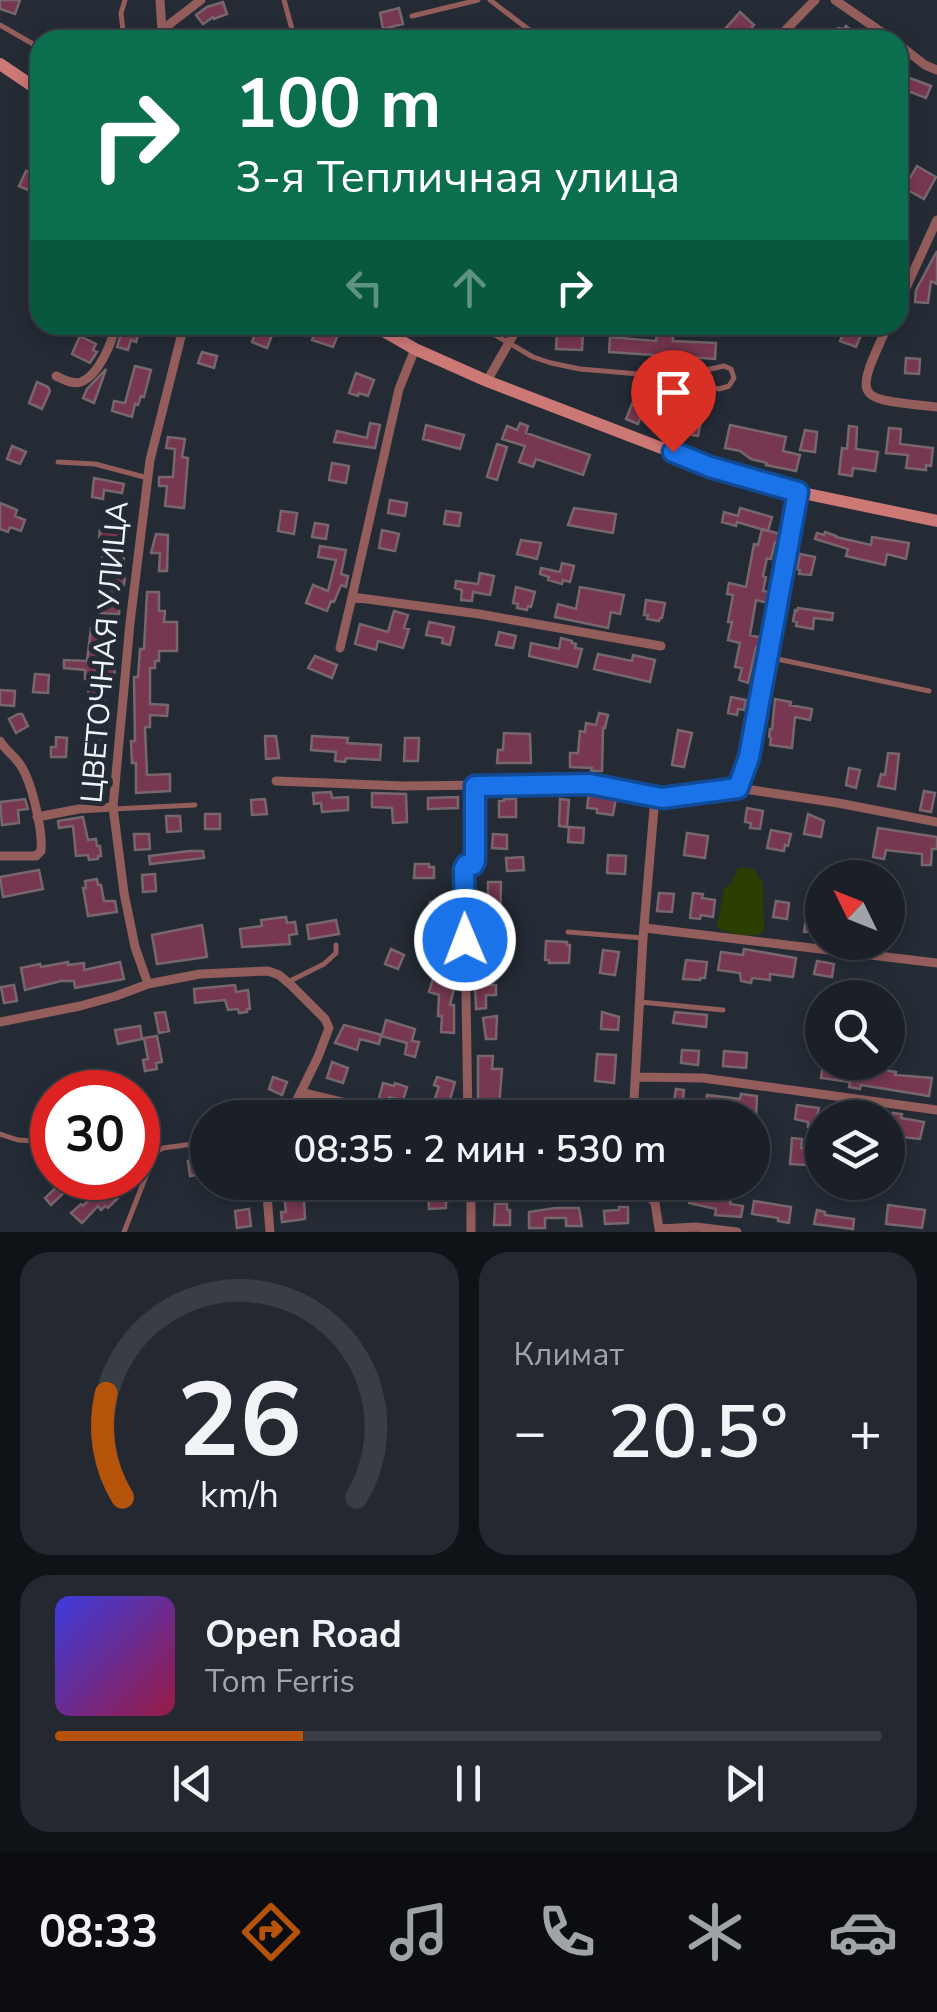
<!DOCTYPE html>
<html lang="ru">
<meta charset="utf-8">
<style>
body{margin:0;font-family:"Nunito Sans",sans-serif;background:#242830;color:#f1f3f6;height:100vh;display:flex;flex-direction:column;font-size:38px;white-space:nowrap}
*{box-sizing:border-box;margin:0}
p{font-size:32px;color:#a0a3a8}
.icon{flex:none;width:55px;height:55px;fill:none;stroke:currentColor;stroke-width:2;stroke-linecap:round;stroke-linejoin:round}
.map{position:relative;height:1232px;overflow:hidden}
.sheet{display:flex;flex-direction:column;gap:20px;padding:20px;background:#0f1216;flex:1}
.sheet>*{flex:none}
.top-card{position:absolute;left:30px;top:30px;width:878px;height:305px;border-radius:30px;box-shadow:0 5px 15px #0003,0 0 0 2px #393e45;background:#0b6e4f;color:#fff;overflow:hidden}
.needle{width:65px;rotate:313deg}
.fabs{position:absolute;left:805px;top:860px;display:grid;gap:20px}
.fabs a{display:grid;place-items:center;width:100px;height:100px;border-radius:50%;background:#1b2028;box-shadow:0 5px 15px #0003,0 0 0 2px #393e45;font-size:50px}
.speed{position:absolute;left:30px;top:1070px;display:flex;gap:20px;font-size:50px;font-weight:700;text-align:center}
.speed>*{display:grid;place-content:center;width:130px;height:130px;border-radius:50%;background:#1b2028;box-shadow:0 5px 15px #0003,0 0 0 2px #393e45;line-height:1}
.speed .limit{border:15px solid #d22;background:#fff;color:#111}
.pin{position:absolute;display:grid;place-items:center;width:85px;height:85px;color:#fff;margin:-102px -42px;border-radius:50% 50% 50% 0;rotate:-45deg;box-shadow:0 0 10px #0007}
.pin .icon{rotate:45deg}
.me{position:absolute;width:110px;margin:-55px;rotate:359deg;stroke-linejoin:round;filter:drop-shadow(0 0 8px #0008)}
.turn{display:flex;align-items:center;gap:35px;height:210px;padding:0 40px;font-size:45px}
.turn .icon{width:130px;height:130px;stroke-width:2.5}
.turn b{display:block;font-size:70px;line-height:85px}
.lanes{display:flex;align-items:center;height:95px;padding:0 40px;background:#0003;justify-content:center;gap:50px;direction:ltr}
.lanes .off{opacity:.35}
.big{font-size:75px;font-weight:600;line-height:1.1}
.sheet .tile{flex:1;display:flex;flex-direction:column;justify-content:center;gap:15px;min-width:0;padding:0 35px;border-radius:30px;background:#242830}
.sheet .dial{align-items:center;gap:0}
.dial svg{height:260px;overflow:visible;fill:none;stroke:#393e45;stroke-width:7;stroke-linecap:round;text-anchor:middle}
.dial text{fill:#f1f3f6;stroke:none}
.song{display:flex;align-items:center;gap:30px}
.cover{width:120px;height:120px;border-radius:15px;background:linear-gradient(135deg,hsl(240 70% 55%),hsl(340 70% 35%))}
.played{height:10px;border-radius:5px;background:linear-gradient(90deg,#b45309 30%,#393e45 30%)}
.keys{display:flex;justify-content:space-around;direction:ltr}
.heat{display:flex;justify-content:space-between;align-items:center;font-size:55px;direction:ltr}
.sheet .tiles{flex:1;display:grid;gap:20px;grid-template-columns:1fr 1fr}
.tile:last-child{grid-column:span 2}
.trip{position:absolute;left:190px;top:1100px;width:580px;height:100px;border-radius:50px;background:#1b2028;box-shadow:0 5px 15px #0003,0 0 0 2px #393e45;font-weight:600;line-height:100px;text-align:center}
.menu{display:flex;height:160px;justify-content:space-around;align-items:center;background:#0b0d10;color:#a0a3a8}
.menu .icon{width:70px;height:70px}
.menu .selected{color:#b45309}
.menu b{font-size:45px;color:#f1f3f6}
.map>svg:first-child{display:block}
</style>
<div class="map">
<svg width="937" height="1232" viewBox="0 0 937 1232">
<rect width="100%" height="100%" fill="#242b35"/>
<path fill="#2b4000" d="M744,867L754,870L763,883L764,928L761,934C749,937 728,935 717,927L724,889L733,881L737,869Z"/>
<path fill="#773750" stroke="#77676c" stroke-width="2.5" d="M0,0H20L15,14L0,9Z
M223,2L227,14L214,19L213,17L203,24L196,15L207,7Z
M399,8L403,24L383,29L380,13Z
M740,12L754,25L742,38L737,33L734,35L726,28Z
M846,26L856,34L852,40H829L838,28L844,29Z
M910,78L931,86L926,98L905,90Z
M917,166L936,177L924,199L904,188Z
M26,171L40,177L37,194L19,186Z
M937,251V284L931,281L928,303L915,302L916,290Z
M124,325H144L141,336L138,335L136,342L131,340L128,350L117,347Z
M258,325H276L267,348L252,342Z
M318,325H325L340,330L333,347L312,340Z
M657,328L673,331V341L716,343L715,359L609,352L610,337L656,341Z
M845,329L861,335L856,347L840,341Z
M557,332L583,333L582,350L556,349Z
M80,336L96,344L93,350L97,352L90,363L72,354Z
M202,352L217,356L214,368L198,363Z
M906,358L920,359L919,374L905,373Z
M135,366L151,370L144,397L141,396L138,405L135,404L132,417L112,411L114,401L125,403Z
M106,369L94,403L83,398L87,389Z
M356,373L374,380L368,396L359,393L358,396L349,393Z
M37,382L48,387L50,391L42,409L29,403Z
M667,402L699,410L696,420L701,421L698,436L660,429Z
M632,404L644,409L638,424L626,419Z
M370,423L380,425L375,448L334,442L337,431L367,438Z
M520,423L528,426L526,433L590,455L583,475L536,459L533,467L519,462L525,446L502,439L507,426L517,430Z
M426,425L464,435L460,449L423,439Z
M730,425L786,437L783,451L800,455L796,471L766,465L767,463L751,459L740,451L725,448Z
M849,426L857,427L856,449L878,452L875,471L853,468L852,476L839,474L842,448L847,449Z
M889,428L901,429L900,444L933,448L931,466L926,465V470L906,468L908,455L886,453Z
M805,430L817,432L815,452L800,450Z
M168,437L185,439L182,457L188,458L184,508L165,506L167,486H159V477H173L175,449L166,448Z
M497,444L507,447L497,480L487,477Z
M12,446L26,452L20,464L7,459Z
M332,463L349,466L346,483L329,480Z
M94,478L124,484L122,493L104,490L103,499L92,497Z
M390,500L407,503L405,516L388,513Z
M0,503L17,510L15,516L25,520L21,531L10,527L8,532L0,529Z
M574,508L616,514L613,533L568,525Z
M740,508L772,517L768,531L737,522L736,526L722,522L724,512L738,516Z
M281,511L297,513L294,534L278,531Z
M446,511L461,513L459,526L444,524Z
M315,523L328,525L326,539L312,537Z
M100,529L127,532L122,574H125L124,585L113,584L112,602H120L119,614L99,613L103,575L112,576L114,560L102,558L105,539L99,538Z
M762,529L780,534L778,542H775L771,559L767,558L763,576L766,577L763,591L770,592L768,603L756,600L750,635L763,638L760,648L756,647L748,683L739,680L742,668L735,667L740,643L728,640L732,622H728L733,595L727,594L729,583L746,587L754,544L758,545Z
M382,530L399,534L395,551L379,548Z
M825,532L836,536V537L871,545L872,537L909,543L906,559L887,554L885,565L846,556L848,549L815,539L817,533L824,535Z
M156,534L168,535L167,571H159L160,553H151Z
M521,540L541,543L537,559L517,554Z
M320,546L346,550L341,574L348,576L346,587L341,585L334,602L331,601L327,611L306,603L313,585L328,591L336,560L318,557Z
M800,554L815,557L811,575L799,574L800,570L797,569Z
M562,563L574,566L570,582L563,580L562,584L548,580L549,577L540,574L541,568L560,572Z
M480,573L494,576L490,595L473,592L472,601L461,600L462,590L455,588L456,581L478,584Z
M516,587L535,592L531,607L528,606L527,610L517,608L518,604L513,603Z
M580,587L624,595L620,614L611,612L608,628L555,617L558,604L576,609Z
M147,592H159V611H165L164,622H177V651H159V661H155V668H150V704L168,705L167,716L150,715V727H145L147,775L170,774V791L136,793V763H132L131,741H135L134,677H138L140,649H144Z
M646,600L665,603L662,618H660L659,621L647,619L648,615H644Z
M798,608L833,613L832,620L814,618L813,629L796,626L797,622L793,621L795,610L797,611Z
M394,611L408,615L404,628L409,629L403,648L378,641L376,650L355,644L360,624L388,632Z
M429,622L454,627L450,645L442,643L443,638L426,635Z
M91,628L113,631L110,662L115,663L114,681L109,680L104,704L87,702L90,679H85V670L64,668V660L87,661Z
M499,632L516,636L513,648L496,645Z
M561,638L572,641V643L576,644L575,648L582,649L577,667L529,656L531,643L559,649Z
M598,654L632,661L633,655L655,660L650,682L594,669Z
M315,656L337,665L332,678L308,668Z
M35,674L49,675L48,693L33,692Z
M0,690L15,691L14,706L0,705Z
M731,697L746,700L744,710L738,709L737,715L728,713Z
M775,699L791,702L790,705L812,709L810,720L795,717L792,748L770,745L771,738L769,737L770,729H772Z
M599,713L608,715L605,728H603L602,771H591L592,768L570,767V753H578L580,731L585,732L586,723L596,725Z
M18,714H22L28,726L16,733L9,719Z
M678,730L692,733L684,767L672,765Z
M504,733L530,734L531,763H497L498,750H503Z
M88,736L104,740L103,756L87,755Z
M265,736H276L279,758L266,759Z
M312,736L348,738L347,743L381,745L380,760L346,758L345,762L335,761L336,752L311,750Z
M56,737L67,738L66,757H51V747H56Z
M405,738H419L418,761H404Z
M888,753L899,754L895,789L878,786L881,774L885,775Z
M849,768L860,770L856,788L846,785Z
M924,791L935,793L931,812L920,810Z
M331,792L332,798L348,797V810L322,812L321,803L314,804L313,793Z
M372,793L406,794L407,822L393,823L392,808L372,807Z
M589,793L616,798L613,815L597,813V809L587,808Z
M458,797V808L428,809V798Z
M25,799L28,809L18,810L19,823L2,825L0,802Z
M265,799L267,814L252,815L251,800Z
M504,799H516V817H499V801H504Z
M560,799L569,800L567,827L559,826Z
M747,808L763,811L760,829L750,828L751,823L745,822Z
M205,814H220V829H205Z
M808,814L824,821L821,837L804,834Z
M166,816H180L181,831L167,832Z
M83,817L88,840L96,839L97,846H100L101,856H98V859L89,860L88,855L76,856L73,826L59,828L58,821Z
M569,827L584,828L583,843L568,842Z
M878,828L937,837V849H932L931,865H922V854L886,850L884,859L873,857Z
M771,830L791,834L788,846L785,845L784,851L767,848Z
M687,833L708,836L705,858L684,855Z
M134,834H149L150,849L135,850Z
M493,834L507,835V849L492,848Z
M189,851H203L204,858L150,864L149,856Z
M608,855L626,856L625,874L607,873Z
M523,857L524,870L507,871L506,858Z
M415,864H429V867H434V878H414Z
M39,870L43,889L3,897L0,877Z
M155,874L156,891L143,892L142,875Z
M97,879L98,885H101L104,901H115L117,912L88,916L83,888H86L85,881Z
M488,882H501L500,923H485V910H488Z
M659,893L674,894L672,912L657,911Z
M693,893L703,894L702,898L715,900L713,917L701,915L700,919L690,918Z
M776,901L789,903L787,919L773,917Z
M430,902L447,903V916H430Z
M808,906L822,907V931L804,932Z
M286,917L287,923L295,922L297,934L289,935L290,944L242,947L240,929L262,926L261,920Z
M336,920L339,934L309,939L307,925Z
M202,925L207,957L157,964L152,935Z
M546,941L567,942V945H570L569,963H549V960H545Z
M391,949L404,955L398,969L385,964Z
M744,949L796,958L793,977L770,974V980L752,978L751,983L741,981L740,973L718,970L721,952L743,955Z
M603,950L619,952L615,975L600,973Z
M686,960L707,962L705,978H700V980L683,979Z
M817,961L834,964L832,977L814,974Z
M68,962V965L84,963V970L120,962L124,979L75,988L74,981H61L25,990L21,968L40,964L41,967Z
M435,972L450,976L447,987L454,989L450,1005H454V1033L441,1032L442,1016H438L439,995L429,992Z
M14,985L17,1001L4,1003L1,987Z
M235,985L236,992L248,990L250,1009H247V1012L239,1013L238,1009L228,1010L225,1000L195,1003L194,989Z
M475,985H496V995H486V1008L476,1009Z
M165,1012L169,1031L159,1033L155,1013Z
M602,1012L619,1017L618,1030L601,1029Z
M675,1012L707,1015L706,1027L673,1023Z
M497,1016L496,1039H486L483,1018Z
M386,1020L415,1029L412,1041L419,1042L415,1057L405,1054L407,1043L381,1036L379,1044L360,1039L357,1050L335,1043L344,1025L382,1035Z
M140,1026L142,1039L118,1044L115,1030Z
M157,1036L162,1062L156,1063L157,1069L145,1071L143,1060L148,1059L144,1038Z
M682,1050L699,1051L698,1065L681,1063Z
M724,1051L747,1053L746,1068L723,1066Z
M597,1054L616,1055L614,1083L595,1081Z
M478,1056H493L492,1069H502L499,1107L502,1108L501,1118H485L487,1099H478Z
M332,1062L348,1068L343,1083L327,1078Z
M823,1063L838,1065L837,1069L872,1076L873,1068L896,1072L895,1075L932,1078L929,1096L861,1085L860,1089L849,1087L850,1082L821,1078Z
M273,1077L287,1082L282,1095L269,1089Z
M437,1077L455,1082L445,1117L415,1108L418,1100L433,1104L439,1087L434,1085Z
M383,1083L394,1086L395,1083L407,1087L403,1101L389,1097L388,1101L379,1098Z
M676,1089L684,1090L683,1100L706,1102L707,1095L740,1099L741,1094L757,1096L756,1118H730L695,1113V1117L680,1116L681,1102L674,1101Z
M797,1105L819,1108L817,1117H822L820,1129L808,1127V1122L795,1119Z
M893,1113L902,1114L901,1118L924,1122L920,1139L891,1136Z
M792,1138L802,1139L801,1148H807L806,1165L790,1164Z
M200,1159L202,1174L190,1176L188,1161Z
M66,1178L73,1184L51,1205L45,1198Z
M693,1182H729L725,1198L731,1199L730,1204L743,1206L741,1217L715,1215L716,1209L689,1203Z
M106,1183L116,1190L114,1192L118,1198L108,1208L105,1206L101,1210L98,1206L82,1223L71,1213L81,1204L83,1206Z
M303,1183L305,1219L282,1222L281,1212H286L283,1185Z
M437,1183H449L450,1201H446V1208L429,1209L428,1189L437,1188Z
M754,1201L791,1207L789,1223L778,1221V1218L752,1214Z
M495,1204H507V1210H510V1225H494Z
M888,1205L925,1210L922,1228L886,1224Z
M619,1207H628V1223L605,1224L604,1211L619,1210Z
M555,1208H579L582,1226H566V1218H545V1228H529V1212Z
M249,1209L251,1226L237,1228L235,1211Z
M817,1210L825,1212V1215L854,1219L853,1229L814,1224Z"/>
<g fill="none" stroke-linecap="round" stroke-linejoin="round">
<path stroke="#925d5b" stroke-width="5" d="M284,0L295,40
M490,0L541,39
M412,16L478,0
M0,25L40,48
M124,40L121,13L125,0
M471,325L497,336L533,357L551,363L580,369L674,377L719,389L729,386L734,378L731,369L724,366L674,377
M58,462L95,464L148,478
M768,657L929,691
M113,809L195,805
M568,932L643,938
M288,982L324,964L336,953V945
M640,1002L723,1010
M0,1134L18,1140L52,1142
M138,1153L156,1150
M124,1232L155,1153L163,1148L208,1142"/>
<path stroke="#925d5b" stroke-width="9" d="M160,0L162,31
M835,0L893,40
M155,40L171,23L201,0
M776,40L815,0
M898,44L925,65L937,70
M898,305L937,220
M888,325C852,403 855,398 937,407
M415,349L399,389L352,597L479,614L661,646
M56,376C63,379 72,385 81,382C99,375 112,342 116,325
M487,381L519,325
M340,648L352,597
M0,741C6,751 15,756 21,766C32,783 43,831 41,851L36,856H0
M276,781L403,786L590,784L662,798L738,788L838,803L937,822
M738,788L749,757L798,492
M37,817L79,809L113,807
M645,928L937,963
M148,984L135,947L124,893L113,807L130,623L150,460L184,325
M0,1022L80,1006L116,996L148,984L200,974L268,971L279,975L291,985L325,1019L329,1028L318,1057L288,1118
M637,1077L703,1078L937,1110
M301,1092L408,1118
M468,1118L464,869L466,865H473L475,861V785
M633,1118L643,938L655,797
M266,1182L270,1232
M472,1190L605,1197L636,1193L652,1199L655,1203L659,1229L696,1227L737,1232
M652,1199L654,1182
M471,1232V1182"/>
<path stroke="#cc7875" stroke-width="12" d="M0,64L40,91
M373,325L415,349L487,381L711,467L798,492L937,521"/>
</g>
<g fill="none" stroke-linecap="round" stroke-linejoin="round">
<defs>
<path id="route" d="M465,940L464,869L466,865H473L475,861V786L590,784L662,798L738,788L749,757L798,492L710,467L673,452"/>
</defs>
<use href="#route" stroke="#114b97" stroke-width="25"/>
<use href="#route" stroke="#1a73e8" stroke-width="18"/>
</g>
<g text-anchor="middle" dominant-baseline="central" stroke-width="10" stroke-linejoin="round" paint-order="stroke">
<g font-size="30" fill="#f0f5fc" stroke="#242b35">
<text transform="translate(105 652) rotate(-85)">ЦВЕТОЧНАЯ УЛИЦА</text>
</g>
</g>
</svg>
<div class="fabs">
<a><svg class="needle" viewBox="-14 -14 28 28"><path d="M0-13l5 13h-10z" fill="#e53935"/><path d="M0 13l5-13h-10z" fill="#a0a3a8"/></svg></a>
<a><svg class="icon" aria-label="search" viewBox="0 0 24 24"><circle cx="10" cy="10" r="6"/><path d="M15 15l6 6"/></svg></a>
<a><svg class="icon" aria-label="layers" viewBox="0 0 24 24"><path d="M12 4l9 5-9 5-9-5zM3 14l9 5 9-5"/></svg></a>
</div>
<div class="speed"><div class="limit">30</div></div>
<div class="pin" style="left:673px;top:452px;background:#d93025"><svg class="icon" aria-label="arrive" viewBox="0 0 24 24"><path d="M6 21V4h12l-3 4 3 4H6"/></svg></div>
<svg class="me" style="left:465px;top:940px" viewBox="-20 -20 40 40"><circle r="17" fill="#1a73e8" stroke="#fff" stroke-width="3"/><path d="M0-11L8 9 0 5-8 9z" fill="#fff"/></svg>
<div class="trip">08:35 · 2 мин · 530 m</div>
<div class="top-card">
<div class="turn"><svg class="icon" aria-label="right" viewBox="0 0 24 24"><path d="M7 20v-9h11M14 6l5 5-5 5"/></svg><div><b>100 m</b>3-я Тепличная улица</div></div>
<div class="lanes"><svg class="icon off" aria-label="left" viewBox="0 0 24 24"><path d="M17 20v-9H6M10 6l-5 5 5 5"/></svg><svg class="icon off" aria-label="ahead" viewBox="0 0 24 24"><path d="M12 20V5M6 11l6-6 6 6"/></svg><svg class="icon" aria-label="right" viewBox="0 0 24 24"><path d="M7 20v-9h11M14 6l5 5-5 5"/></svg></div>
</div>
</div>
<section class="sheet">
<div class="tiles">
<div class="tile dial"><svg viewBox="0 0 100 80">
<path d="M14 69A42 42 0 1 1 86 69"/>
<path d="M14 69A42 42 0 0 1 9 37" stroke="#b45309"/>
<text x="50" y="56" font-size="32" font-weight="700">26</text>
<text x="50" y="72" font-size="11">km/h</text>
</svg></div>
<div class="tile"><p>Климат</p>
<div class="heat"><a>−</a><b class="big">20.5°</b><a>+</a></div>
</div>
<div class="tile">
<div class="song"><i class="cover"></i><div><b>Open Road</b><p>Tom Ferris</p></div></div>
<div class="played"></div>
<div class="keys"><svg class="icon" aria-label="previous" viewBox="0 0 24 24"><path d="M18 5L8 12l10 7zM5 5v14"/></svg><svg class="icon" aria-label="pause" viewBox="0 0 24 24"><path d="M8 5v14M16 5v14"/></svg><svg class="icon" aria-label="next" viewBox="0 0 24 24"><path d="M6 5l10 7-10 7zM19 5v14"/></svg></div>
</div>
</div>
</section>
<nav class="menu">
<b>08:33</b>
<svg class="icon selected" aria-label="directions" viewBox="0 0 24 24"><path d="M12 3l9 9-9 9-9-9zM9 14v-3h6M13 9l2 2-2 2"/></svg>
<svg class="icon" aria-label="music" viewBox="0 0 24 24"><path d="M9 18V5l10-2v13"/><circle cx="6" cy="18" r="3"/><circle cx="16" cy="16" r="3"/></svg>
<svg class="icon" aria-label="phone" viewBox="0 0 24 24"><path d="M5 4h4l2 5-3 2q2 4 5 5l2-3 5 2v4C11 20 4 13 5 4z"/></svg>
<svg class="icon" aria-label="climate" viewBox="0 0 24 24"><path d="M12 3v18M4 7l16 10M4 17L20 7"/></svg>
<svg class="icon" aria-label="car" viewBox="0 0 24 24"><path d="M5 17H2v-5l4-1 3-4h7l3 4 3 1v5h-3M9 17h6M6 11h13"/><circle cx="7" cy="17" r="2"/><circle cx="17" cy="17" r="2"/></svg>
</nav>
